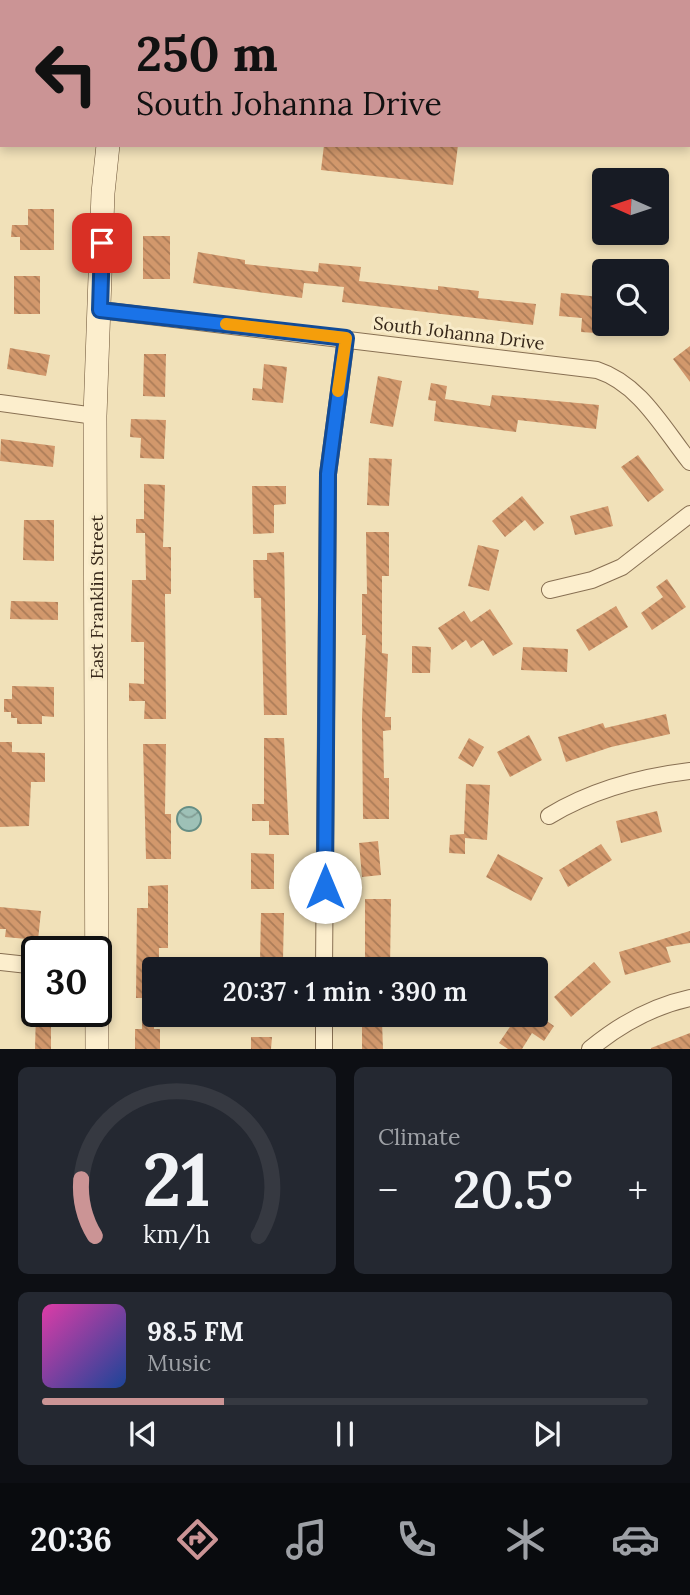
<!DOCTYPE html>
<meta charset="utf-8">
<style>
body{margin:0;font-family:Lora,serif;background:#242831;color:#f1f3f6;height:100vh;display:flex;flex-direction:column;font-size:26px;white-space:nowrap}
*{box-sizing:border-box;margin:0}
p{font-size:23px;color:#9ea1a6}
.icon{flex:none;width:38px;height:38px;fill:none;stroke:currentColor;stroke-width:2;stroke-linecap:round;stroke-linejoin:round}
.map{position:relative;height:1049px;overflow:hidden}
.drawer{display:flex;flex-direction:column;gap:18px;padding:18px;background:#0d0f14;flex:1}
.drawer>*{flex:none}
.top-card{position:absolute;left:0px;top:0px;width:691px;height:147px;box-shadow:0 4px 10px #0003;background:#cb9495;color:#111;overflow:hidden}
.needle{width:46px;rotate:273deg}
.buttons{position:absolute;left:592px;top:168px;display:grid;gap:14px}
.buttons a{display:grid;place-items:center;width:77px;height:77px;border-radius:7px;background:#171b24;box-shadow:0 4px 10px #0003;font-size:35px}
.speed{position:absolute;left:21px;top:936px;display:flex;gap:14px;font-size:35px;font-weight:700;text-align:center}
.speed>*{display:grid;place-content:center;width:91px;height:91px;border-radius:50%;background:#171b24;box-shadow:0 4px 10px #0003;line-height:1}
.speed .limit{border:4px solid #111;border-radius:10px;background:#fff;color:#111}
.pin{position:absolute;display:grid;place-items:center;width:60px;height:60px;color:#fff;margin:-30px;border-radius:14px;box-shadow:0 4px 10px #0006}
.me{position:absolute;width:77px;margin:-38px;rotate:0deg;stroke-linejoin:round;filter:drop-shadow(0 0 5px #0008)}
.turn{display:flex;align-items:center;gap:24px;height:147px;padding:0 21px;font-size:32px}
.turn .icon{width:91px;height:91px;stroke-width:2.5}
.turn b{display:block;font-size:49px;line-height:60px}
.big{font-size:52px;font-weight:600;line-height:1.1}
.drawer .widget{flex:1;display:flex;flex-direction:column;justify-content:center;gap:10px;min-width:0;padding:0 24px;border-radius:10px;background:#242831}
.drawer .dial{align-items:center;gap:0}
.dial svg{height:182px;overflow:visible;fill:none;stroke:#363941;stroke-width:7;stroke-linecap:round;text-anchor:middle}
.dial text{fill:#f1f3f6;stroke:none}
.song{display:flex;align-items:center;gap:21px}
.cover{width:84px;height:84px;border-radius:10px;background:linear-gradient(135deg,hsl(320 70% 55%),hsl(220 70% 35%))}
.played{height:7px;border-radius:4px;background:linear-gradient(90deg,#cb9495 30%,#363941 30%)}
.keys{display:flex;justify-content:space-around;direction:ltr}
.heat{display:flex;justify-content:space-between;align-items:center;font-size:38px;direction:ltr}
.drawer .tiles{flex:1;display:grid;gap:18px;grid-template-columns:1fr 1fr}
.widget:last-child{grid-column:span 2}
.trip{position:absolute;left:142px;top:957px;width:406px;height:70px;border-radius:7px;background:#171b24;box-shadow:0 4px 10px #0003;font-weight:600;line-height:70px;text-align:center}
.tab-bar{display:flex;height:112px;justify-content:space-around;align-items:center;background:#090b0e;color:#9ea1a6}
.tab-bar .icon{width:49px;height:49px}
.tab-bar .selected{color:#cb9495}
.tab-bar b{font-size:32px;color:#f1f3f6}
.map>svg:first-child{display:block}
</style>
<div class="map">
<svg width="690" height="1049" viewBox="0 0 690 1049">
<defs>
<pattern id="water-waves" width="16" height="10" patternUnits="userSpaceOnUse" patternTransform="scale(1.75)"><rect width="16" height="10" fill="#9ec1b7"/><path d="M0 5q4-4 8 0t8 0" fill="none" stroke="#829d94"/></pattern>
<pattern id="building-back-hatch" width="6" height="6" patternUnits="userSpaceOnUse" patternTransform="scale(1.75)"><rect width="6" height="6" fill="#d2986c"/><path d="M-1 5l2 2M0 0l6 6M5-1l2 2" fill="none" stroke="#ab7c58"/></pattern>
</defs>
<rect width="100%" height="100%" fill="#f1e1b9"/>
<path fill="url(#water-waves)" stroke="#668e85" stroke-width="2" d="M177 819a12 12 0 1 1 24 0a12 12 0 1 1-24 0Z"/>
<path fill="url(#building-back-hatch)" d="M324,145H458L453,185L321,170Z
M28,209H54V250H20V237H11L12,225H28Z
M143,236H170V279H143Z
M198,252L245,260V264L318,272L319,263L361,267L359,281L438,290V286L479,291L478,298L536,304L533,325L342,302L344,287L304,283L302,298L193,283Z
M14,276H40V314H14Z
M561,293L600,297L596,333L581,332L582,318L559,316Z
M690,346V382L673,359Z
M10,348L50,355L46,376L7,369Z
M144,354H166L165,397L143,396Z
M264,364L287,367L283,403L252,400L253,388L262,389Z
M378,376L402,381L393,427L370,423Z
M431,383L447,386L445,399L490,406L492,395L599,405L596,429L518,420L516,432L434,421L436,401L428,400Z
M131,419L166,420L164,459L140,458L141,438L130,437Z
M1,439L55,446L53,467L0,461Z
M638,455L664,490L648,502L621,467Z
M369,458L392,459L389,506L367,505Z
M144,484L165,485L163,547H171V594H165L166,719H144L145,701H129V683L144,684V642H131L132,580H146L145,533H136V519H144Z
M252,486H286V504L274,505V533L253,534Z
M522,496L544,523L534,531L525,520L505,537L492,521Z
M608,506L613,526L575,535L570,516Z
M24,520H54V561L23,560Z
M366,532H389V576H382V653L388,654L385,717H391V730L383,731L384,778H389V819H363L362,717L366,635H362V594H367Z
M478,545L499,550L489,591L468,586Z
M284,552L287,715H264L261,598H254L253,560H267V553Z
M667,579L686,607L652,630L641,613L663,597L656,587Z
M11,601L58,602V620L10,619Z
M616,606L628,627L589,651L576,630Z
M490,609L513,644L493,656L483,640L471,648L466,640L452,650L438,628L464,611L471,622Z
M412,646L431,647L430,673H412Z
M523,647L568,649L567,672L521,670Z
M12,686L54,687V717L42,716V724H17V718H11V712H4V699H12Z
M666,714L670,734L611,747L566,762L558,737L603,723L605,728Z
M529,735L542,760L510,777L497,752Z
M264,738H284L289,835H269V821H252V804H264Z
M469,738L484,747L473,767L458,758Z
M0,742H12V752L45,753V782H31L29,826L0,827Z
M143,744H166L165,814H171V859H146Z
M466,784L490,785L487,840L465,838V854L449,853L450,835L464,834Z
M657,811L662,832L621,843L616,821Z
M378,841L381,875L362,877L359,843Z
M601,844L612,860L568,887L559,870Z
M251,853L274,854V889H251Z
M498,854L543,878L531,901L486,877Z
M168,885V948H159V970H154V1029H160V1049H135V1029H142V998H136L137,908H148V886Z
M365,899H391L390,970H365Z
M0,907L41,911L38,940L5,937L6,929H0Z
M261,913H284L283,960H260Z
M690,931V943L666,947L671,962L625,975L619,952Z
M594,962L611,982L571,1017L554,997Z
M36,1012H56V1025H51V1049H35Z
M518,1015H538L554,1026L544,1041L532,1033L522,1049H508L499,1043Z
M362,1021H382L383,1049H362Z
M690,1033V1049H651V1048Z
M251,1037H272L271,1049H251Z"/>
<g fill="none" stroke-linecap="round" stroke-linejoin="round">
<defs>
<path id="street" d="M0,69H2
M100,310L597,370C640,384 663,428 690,462
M0,403L95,416
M550,590L592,580L622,567L690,514
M549,816C592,790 640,777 690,771
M0,962L37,966
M324,970L328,474L346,339
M324,1049V1015
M590,1049C619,1025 653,1006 690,998"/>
<path id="secondary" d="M122,2V0
M97,1049L95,416L103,193L108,145"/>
</defs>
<use href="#street" stroke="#887053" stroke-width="18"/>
<use href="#secondary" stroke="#6a5136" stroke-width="24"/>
<use href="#street" stroke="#fceecd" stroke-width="16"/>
<use href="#secondary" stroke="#fceecd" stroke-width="23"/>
</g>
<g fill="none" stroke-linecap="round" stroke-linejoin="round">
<defs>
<path id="route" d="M102,243L100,310L346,338L328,474L325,887"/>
</defs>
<use href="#route" stroke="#114b97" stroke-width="18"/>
<use href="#route" stroke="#1a73e8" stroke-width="12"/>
<path stroke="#f59e0b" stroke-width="12" d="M226,324L346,338L338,391"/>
</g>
<g text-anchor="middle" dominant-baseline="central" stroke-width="6" stroke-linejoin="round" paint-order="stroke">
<g font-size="18" fill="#362719" stroke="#f8ebc9">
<text transform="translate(459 333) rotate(7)">South Johanna Drive</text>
<text transform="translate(96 597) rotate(-90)">East Franklin Street</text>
</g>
</g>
</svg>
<div class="buttons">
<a><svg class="needle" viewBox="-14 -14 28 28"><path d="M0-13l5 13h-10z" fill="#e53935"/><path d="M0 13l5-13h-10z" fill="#9ea1a6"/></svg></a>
<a><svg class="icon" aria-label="search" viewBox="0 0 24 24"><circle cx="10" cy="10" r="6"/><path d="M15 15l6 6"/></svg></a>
</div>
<div class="speed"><div class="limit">30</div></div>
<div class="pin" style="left:102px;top:243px;background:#d93025"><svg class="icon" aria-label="arrive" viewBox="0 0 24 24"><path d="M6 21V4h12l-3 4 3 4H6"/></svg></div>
<svg class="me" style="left:325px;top:887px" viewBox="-20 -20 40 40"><circle r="19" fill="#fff"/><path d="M0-13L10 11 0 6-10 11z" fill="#1a73e8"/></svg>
<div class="trip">20:37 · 1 min · 390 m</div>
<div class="top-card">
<div class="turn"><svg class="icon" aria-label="left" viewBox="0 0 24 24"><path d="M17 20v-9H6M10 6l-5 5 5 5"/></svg><div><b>250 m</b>South Johanna Drive</div></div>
</div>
</div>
<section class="drawer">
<div class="tiles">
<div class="widget dial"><svg viewBox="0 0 100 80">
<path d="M14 69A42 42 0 1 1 86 69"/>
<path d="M14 69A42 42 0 0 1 8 44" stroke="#cb9495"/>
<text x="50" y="56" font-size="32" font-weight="700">21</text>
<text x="50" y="72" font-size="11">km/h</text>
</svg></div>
<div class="widget"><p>Climate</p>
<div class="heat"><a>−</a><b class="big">20.5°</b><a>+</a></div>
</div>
<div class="widget">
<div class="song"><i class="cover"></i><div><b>98.5 FM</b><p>Music</p></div></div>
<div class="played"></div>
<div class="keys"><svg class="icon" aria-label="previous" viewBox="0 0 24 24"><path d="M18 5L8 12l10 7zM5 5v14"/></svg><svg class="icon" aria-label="pause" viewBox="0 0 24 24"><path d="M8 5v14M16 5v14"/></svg><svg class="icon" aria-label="next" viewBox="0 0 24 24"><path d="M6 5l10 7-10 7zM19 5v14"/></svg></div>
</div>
</div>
</section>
<nav class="tab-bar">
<b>20:36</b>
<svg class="icon selected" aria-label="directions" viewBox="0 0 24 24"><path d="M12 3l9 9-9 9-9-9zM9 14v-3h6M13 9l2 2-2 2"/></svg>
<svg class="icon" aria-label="music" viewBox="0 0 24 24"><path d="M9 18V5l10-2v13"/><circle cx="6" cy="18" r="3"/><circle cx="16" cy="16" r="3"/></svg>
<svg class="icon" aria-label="phone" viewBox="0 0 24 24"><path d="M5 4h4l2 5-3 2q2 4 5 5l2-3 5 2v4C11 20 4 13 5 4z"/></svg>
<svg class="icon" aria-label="climate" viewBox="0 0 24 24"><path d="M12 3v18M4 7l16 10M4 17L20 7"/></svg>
<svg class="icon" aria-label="car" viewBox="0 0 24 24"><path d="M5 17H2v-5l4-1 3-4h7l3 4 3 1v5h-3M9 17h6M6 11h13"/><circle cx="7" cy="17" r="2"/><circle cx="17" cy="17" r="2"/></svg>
</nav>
